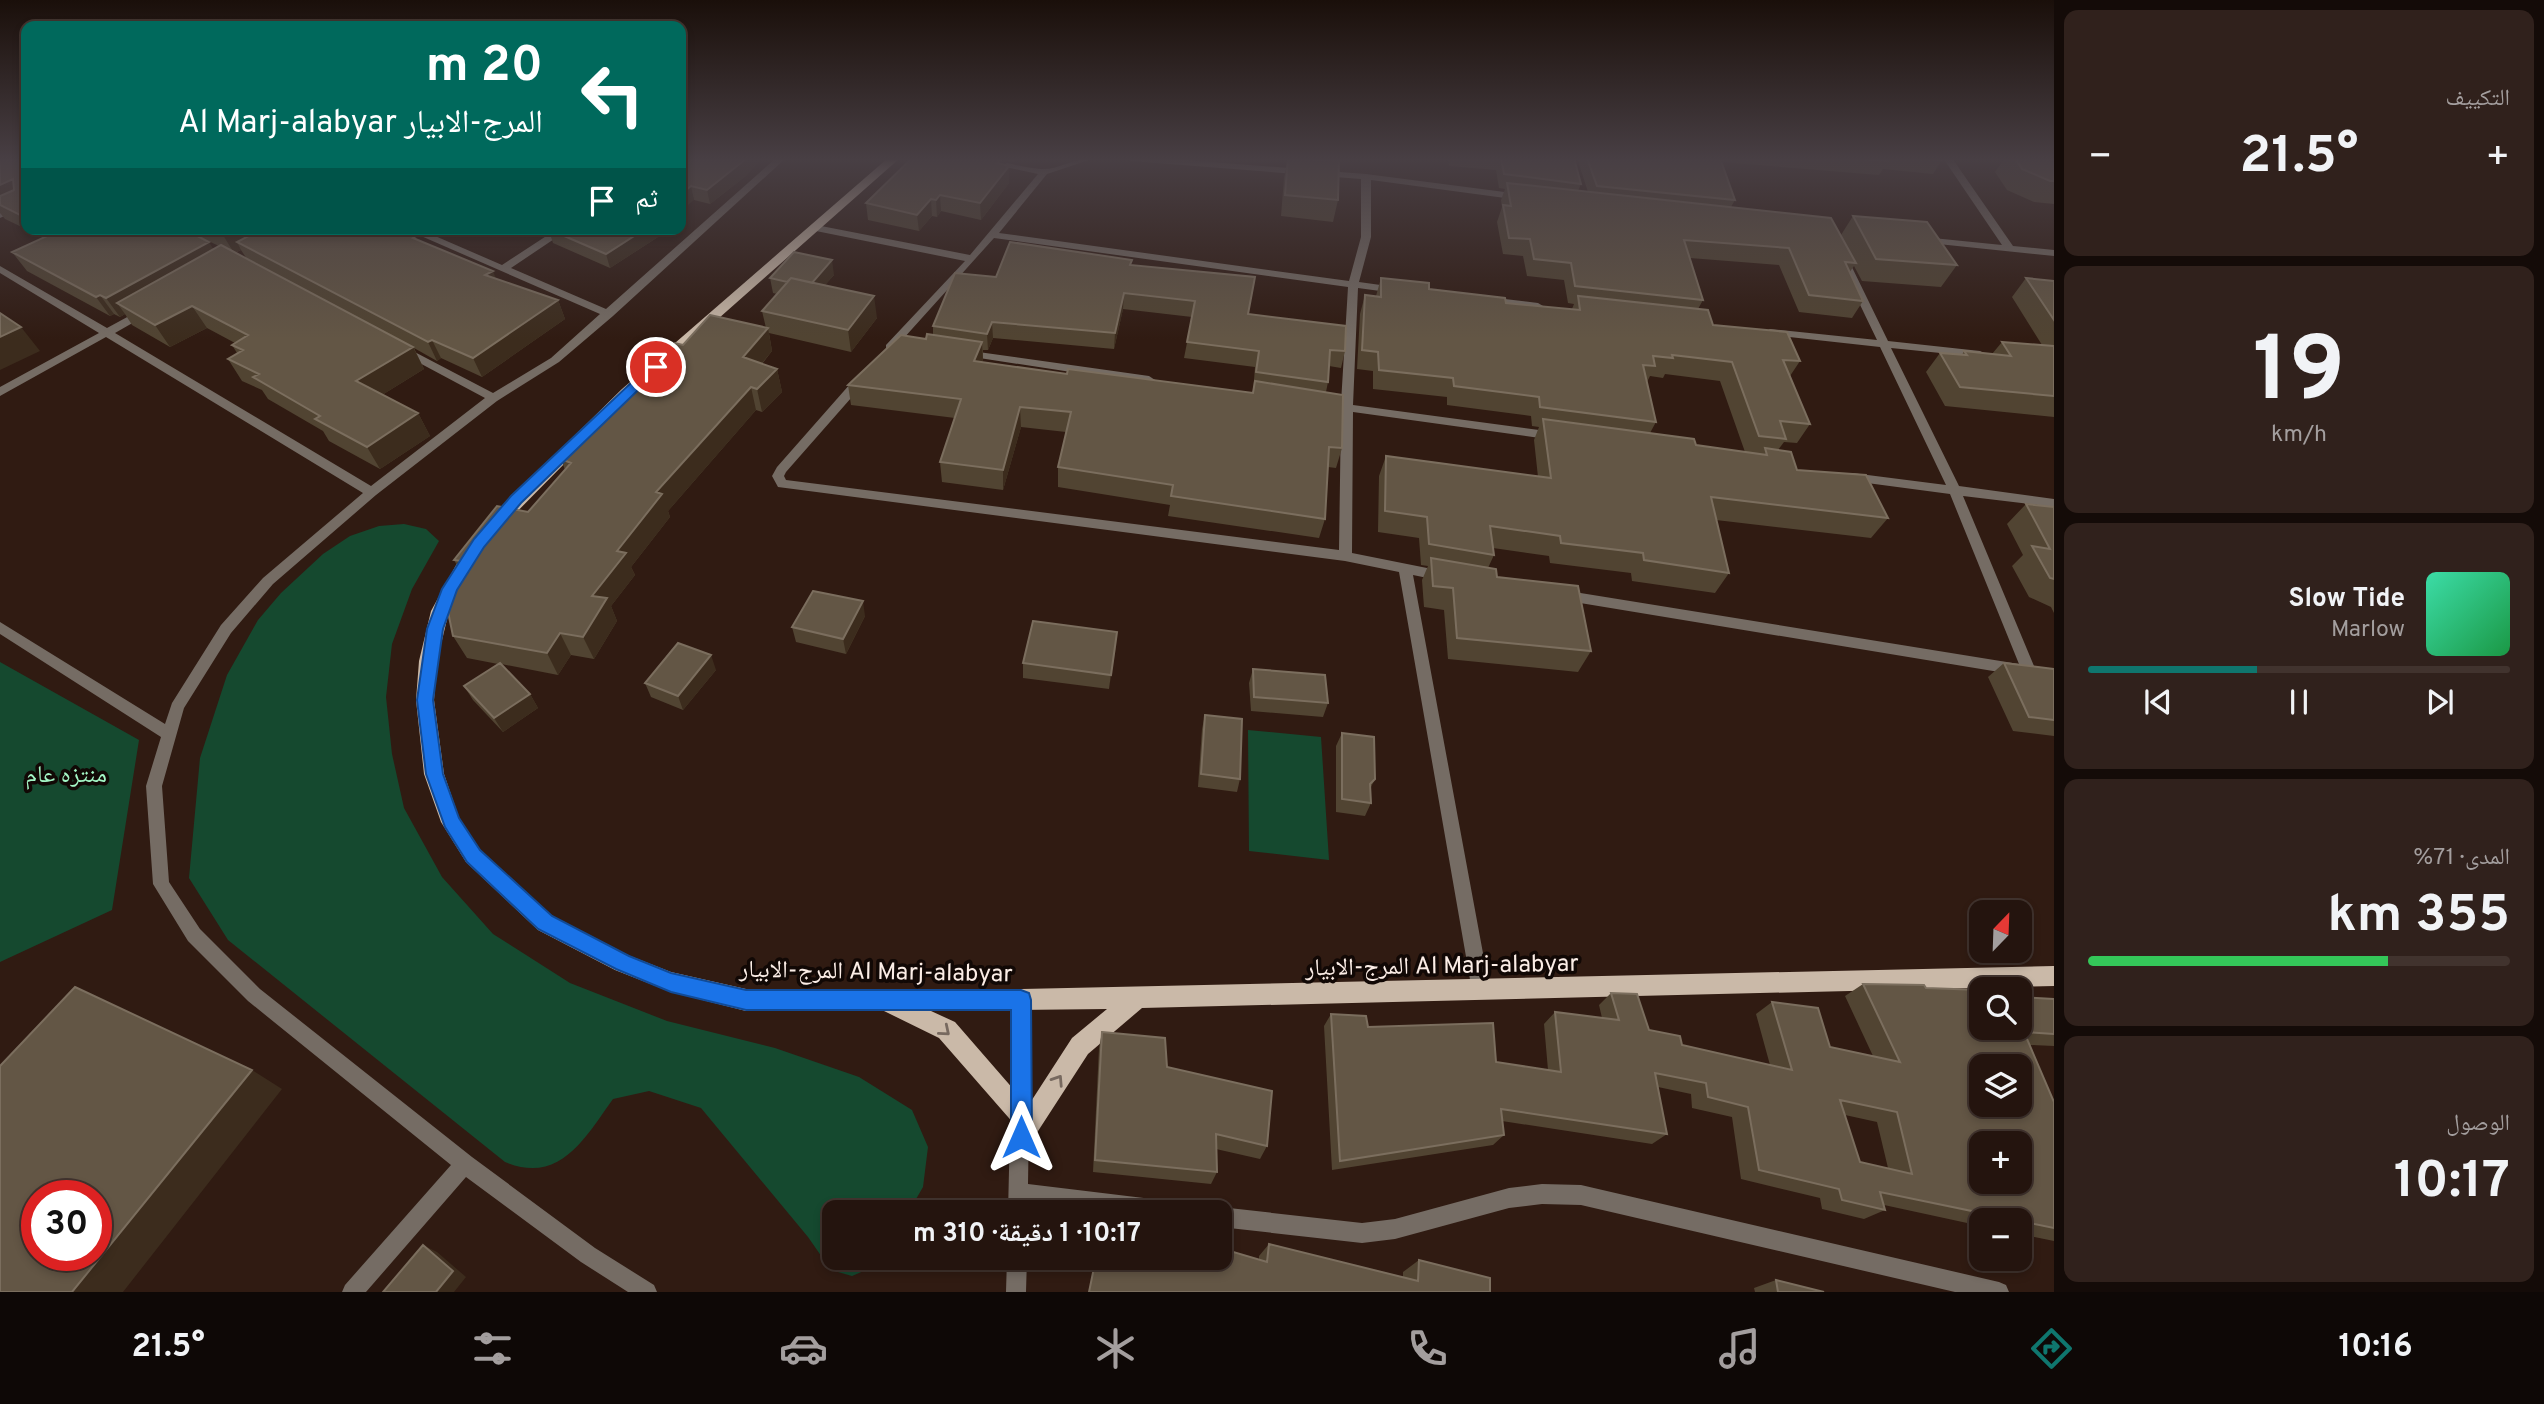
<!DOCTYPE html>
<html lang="ar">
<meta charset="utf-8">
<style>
body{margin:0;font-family:Overpass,"Noto Naskh Arabic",sans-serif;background:#30211c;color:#f1f3f6;direction:rtl;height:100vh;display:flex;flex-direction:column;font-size:26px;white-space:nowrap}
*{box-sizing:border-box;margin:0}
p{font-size:23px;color:#a39e9e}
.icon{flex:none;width:38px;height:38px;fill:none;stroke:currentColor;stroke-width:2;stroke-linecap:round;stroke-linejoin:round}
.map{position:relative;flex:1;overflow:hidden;direction:ltr}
.details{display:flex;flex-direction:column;gap:10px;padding:10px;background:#140b08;width:490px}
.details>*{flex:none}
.hud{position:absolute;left:21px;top:21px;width:665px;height:214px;border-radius:14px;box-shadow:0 4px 10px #0003,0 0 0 2px #41332e;direction:rtl;background:#00695c;color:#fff;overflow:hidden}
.needle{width:46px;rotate:23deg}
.controls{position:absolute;left:1969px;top:900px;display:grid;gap:14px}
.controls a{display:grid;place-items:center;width:63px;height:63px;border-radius:14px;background:#24140e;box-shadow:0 4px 10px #0003,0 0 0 2px #41332e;font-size:35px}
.speed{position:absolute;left:21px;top:1180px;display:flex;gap:14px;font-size:35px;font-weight:700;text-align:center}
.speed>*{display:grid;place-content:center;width:91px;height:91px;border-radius:50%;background:#24140e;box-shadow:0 4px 10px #0003,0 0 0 2px #41332e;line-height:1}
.speed .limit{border:10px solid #d22;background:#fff;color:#111}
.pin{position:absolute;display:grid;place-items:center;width:60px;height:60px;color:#fff;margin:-30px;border:4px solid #fff;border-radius:50%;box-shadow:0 2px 7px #0007}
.me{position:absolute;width:77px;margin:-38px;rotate:0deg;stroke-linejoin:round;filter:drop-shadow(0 0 5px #0008)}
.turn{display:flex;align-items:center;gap:24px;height:147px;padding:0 28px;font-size:32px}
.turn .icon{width:91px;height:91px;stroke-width:2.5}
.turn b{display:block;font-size:49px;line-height:60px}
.then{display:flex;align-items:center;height:66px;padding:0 28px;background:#0003;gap:14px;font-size:26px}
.big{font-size:52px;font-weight:700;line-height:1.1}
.details .card{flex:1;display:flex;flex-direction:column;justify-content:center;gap:10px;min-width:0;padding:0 24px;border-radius:14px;background:#30211c}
.details .dial{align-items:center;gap:0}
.dial b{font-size:91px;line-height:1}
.song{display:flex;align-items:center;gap:21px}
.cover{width:84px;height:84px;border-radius:10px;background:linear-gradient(135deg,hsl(160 70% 55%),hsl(140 70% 35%))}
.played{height:7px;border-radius:4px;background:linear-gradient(90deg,#0f766e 40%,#41332e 40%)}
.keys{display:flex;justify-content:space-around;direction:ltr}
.heat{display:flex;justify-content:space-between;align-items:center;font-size:38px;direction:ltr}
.charge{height:10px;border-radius:5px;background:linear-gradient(90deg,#34c759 71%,#41332e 0)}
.trip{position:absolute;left:822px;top:1200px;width:410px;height:70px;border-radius:14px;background:#24140e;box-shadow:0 4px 10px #0003,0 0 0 2px #41332e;font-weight:700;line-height:70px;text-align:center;direction:rtl}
.tabs{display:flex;height:112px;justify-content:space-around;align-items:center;background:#0e0806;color:#a39e9e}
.tabs .icon{width:49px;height:49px}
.tabs .active{color:#0f766e}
.tabs b{font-size:32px;color:#f1f3f6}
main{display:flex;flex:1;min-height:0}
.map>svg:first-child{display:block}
</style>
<main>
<section class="details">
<div class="card"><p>التكييف</p>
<div class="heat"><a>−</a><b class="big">21.5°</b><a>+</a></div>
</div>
<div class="card dial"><b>19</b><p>km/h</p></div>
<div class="card">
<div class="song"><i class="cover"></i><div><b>Slow Tide</b><p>Marlow</p></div></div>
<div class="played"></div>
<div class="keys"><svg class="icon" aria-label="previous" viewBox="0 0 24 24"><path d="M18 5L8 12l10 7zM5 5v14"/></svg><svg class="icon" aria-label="pause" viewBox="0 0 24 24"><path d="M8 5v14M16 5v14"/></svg><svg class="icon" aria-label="next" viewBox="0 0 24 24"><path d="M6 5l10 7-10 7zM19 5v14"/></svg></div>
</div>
<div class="card"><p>المدى · 71%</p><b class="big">355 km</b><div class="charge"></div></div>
<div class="card"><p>الوصول</p><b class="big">10:17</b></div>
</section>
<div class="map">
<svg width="2054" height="1292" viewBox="0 0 2054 1292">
<rect width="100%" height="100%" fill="#301b12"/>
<path fill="#15492f" d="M404,524L426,529L439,541L412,589L392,644L386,697L392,754L404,808L442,877L493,934L570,983L667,1021L775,1048L859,1077L912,1110L928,1147L923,1187L908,1213H835V1258H872L866,1270L852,1276L831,1270L808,1237L701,1108L649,1091L613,1099C585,1138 560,1185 505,1162L228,940L189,878L200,758L227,675L258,620L281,593L323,554L350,536L379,526Z
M0,662L139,740L112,910L0,962Z
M1248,730L1321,737L1329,860L1249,851Z"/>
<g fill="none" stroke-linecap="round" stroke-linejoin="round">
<path fill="#756c64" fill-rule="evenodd" d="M776,158H786L613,316L559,362L497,401L376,495L273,584L231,633L184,708L162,786L169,882L200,929L260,989L472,1157L595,1248L654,1285L657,1292H628L581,1262L466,1177L366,1292H342L345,1285L451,1165L248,1001L188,941L153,884L146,786L161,737L0,634V622L165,724L172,703L221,625L263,578L363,493L106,337L0,396V387L99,333L0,273V266L107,328L142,309H150V313L115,333L371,486L485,398L399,352V348H407L493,393L551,358L600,314L405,229H419L502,265L557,229H569L511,268L606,309Z
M963,158C990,156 1015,167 1041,169C1058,170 1076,157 1095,158L1047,174L999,233L1349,281L1361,237V179L1131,161L1126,158H1160L1366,174L1520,194L1525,197L1520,200L1371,180V237L1359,282L1395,287L1400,290L1395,293L1358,288L1353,405L1554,432L1560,436L1554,440L1353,412L1352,553L1442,571L1449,576L1442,581L1413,575L1490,991L1487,997L1481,999L1475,997L1472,991L1399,572L1345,561L778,487L772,476L777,467L858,375H866V381L786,472L784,476L786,480L1339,550L1341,411L1321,408L1319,405L1325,401L1341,403L1348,287L994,238L894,349H886V345L965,261L816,231L811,228L816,225L970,255L1038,174Z
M1943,158H1952L2013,246L2054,250V256L1919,242V238L1923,237L2002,245Z
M26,200V206L0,218V211Z
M1842,254L1847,257L1888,341L1980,351L1986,354L1980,357L1891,348L1959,486L2054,499V507L1963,496L2034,666L2054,669V681L1562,600L1555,595L1562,590L2019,664L1950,494L1852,481L1846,477L1852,473L1946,485L1880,347L1770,335L1765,332L1770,329L1877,340L1837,257Z
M1488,297L1538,303L1543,306L1538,309L1484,302L1483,300Z
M964,350L1149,376L1155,380L1149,384L960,355L958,353Z
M1022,991L1028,994L1031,1000L1028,1184L1185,1203L1192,1206L1195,1213H1102L1028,1204V1213H1008L1013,1000L1016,994Z
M1542,1184L1581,1185L1999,1282L2006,1285L2009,1292H1955L1581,1205L1542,1204L1509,1208L1395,1239L1362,1243L1220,1227V1213H1212L1220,1207L1362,1223L1395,1219L1509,1188Z
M1007,1258H1027L1026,1292H1006Z"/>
<path fill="#cab9a8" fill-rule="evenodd" d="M888,158H900L632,395L501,528H489L487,524L489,520L622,389Z
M467,554L475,560L449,611L437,661L434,700L444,774L459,818L480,850L552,916L630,956L671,972L746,989H1022L2054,966V986L1142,1008L1088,1054L1029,1145L1021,1149L1013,1145L1009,1137L1015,1125L939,1038L884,1011H746L671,992L615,970L538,930L466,862L441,822L424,774L416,700L419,661L431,611L461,556ZM1107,1009L1072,1038L1028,1106L955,1022L931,1011Z"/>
</g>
<path fill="#514432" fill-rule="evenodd" d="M0,158H26V229L5,219L0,213Z
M681,158L747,175L710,204L694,200Z
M912,158H1018L1014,162L1006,161V166H1009V183L981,220L941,211L937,217L932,216L919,231L868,220L866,203Z
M1288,158L1338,200L1333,222L1281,216L1284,178Z
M1448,158H1574L1581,184L1578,191L1588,192L1577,158H1941L1942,160L1933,174L1883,169L1879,175L1722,162L1735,200L1731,207L1841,235L1853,216L1957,265L1941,287L1862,281L1854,266L1849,273L1863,301L1852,318L1799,312L1779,265L1690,258L1703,300L1698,309L1713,325L1800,361L1790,376L1810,424L1797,443L1784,442L1778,450L1797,470L1888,518L1871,538L1716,520L1729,573L1715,593L1632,581L1631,573L1550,563L1549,556L1493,548L1494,555L1488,568L1497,577L1591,651L1578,672L1448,659L1444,610L1424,607L1422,580L1428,566L1421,565L1419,538L1378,532L1379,476L1386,456L1538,477L1534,440L1539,427L1532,426L1531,416L1447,405V397L1373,389V371L1357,369L1360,314L1365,295L1376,296L1381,278L1429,289L1506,303L1572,309L1574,304L1568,303L1564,280L1527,276L1523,256L1503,254L1497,222L1502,207L1501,200L1505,189L1499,188L1496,170L1449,166ZM1665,374L1720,381L1745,452L1696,445L1650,433L1656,422L1647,382L1650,376L1663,378Z
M2005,158H2054V204L2034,202L2007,190L1995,172Z
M26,229H404L421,242L496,279L558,300L565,319L482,377L441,358L437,361L414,348L424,369L382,395L418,413L430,436L380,469L329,441L323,431L268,399L262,390L242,381L228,359L237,353L232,345L235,343L207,328L170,347L132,325L125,314L120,317L114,314L110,316L27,271L12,252L44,238ZM185,230L219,246L214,249ZM241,250L247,259L235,253Z
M531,229H658L656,230L658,237L610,268L553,243L549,231L545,234Z
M1131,265L1248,314L1345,351L1341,368L1329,366L1328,382L1326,392L1342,448L1336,468L1328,467L1325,519L1319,538L1168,516L1170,505L1058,487V467L1066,432L1021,427L1003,490L942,482L940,462L955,418L851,405L848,385L926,339L933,335V326ZM1123,309L1192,317L1184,358L1255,367L1253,393L1067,374L983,362V350H988L993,338L1114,349Z
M834,275L825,285L877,318L851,352L769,333L772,351L762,364L777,369L782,392L762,412L756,410L668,511L670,517L631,567L635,575L611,606L617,621L594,659L571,655L558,675L501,664L530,694L538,708L503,732L473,700L464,686L498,664L467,658L453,636L459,569L454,560L528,512L565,470L561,459L642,385L640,380L683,345L766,328L762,311L777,294L773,293L770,278Z
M2026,278L2054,281V417L1945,406L1926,372L1940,353L1962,355L1964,351L1992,354L2002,342L2042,345L2012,297Z
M2026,504L2054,507V613L2051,607L2029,597L2012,566L2023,555L2007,524Z
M865,616L846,654L796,642L792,627Z
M1117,632L1109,689L1023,678V663Z
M2004,663L2054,669V736L2013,731L1988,677Z
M1253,669L1328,703L1323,717L1251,711L1249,683Z
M716,670L683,710L651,697L645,683Z
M1205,715L1240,779L1237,792L1198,787L1202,729Z
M1342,733L1375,779L1370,789L1371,803L1365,816L1336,812V746Z
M1863,984L1926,988L1981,1027L2054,999V1046L2030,1045L2054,1102V1241L2020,1234V1220H1981V1226L1884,1205L1885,1210L1864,1219L1822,1209L1820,1198L1741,1179L1732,1117L1692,1108L1691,1094L1658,1087L1667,1134L1652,1144L1502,1121L1504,1135L1493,1145L1332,1170L1324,1026L1331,1014L1368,1027L1496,1062L1548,1070L1544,1024L1555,1012L1602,1018L1599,1005L1611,993L1649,1030L1682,1045L1770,1065L1756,1014L1772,1002L1830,1047L1873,1056L1845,996ZM1845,1115L1877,1122L1888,1168L1860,1162Z
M1102,1032L1167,1067L1267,1146L1260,1159L1216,1149L1217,1172L1211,1184L1093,1172L1099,1048Z
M1269,1244L1403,1277V1272L1419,1260L1490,1292L1220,1258L1259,1259V1256Z
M1776,1280L1824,1292H1755L1754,1288Z"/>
<path fill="#3c2c1d" d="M747,158H763L747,175L710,204L707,190Z
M1003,158H1006V170L1009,166V183L981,220L980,203L997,163Z
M13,179L26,197L0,205V185Z
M691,186L694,200L681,211V194Z
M940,195L941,211L937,217L936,200Z
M931,199L932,216L919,231L917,215Z
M234,229H283L237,242L241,250L234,253L223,235Z
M543,229H548L549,231L545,234Z
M645,229H658L656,230L658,237L610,268L606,254Z
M209,242L220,260L117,303L125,314L120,317L106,298Z
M832,260L834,275L811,301L808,287Z
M493,271L500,289L485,275Z
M1124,293L1123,309L1114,349L1115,333Z
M100,295L114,314L110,316L96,297Z
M874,296L877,318L851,352L848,330Z
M558,300L565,319L482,377L473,358Z
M192,306L207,328L170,347L155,325Z
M992,322L993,338L988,350L987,334Z
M21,327L40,351L0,370V337Z
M768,328L772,351L748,380L743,357Z
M432,340L441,358L437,361L428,342Z
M982,342L983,362L974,361Z
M413,347L424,369L369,403L356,381Z
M777,369L782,392L762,412L757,389Z
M751,387L756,410L668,511L670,517L631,567L635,575L611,606L617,621L594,659L583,637L592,596L617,551L656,492Z
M1020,407L1021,427L1003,490V470Z
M418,413L430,436L380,469L367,447Z
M863,601L865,616L846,654L843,639Z
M1117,632L1116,647L1109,689L1111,675Z
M560,633L571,655L558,675L547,653Z
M711,655L716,670L683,710L678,696Z
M530,694L538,708L503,732L494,718Z
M252,1070L282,1089L123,1292H72Z
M423,1245L437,1252L466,1277L454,1292H436Z"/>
<path fill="#635645" stroke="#7b6e5e" stroke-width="2" fill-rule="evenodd" d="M0,158H26V218L0,205V196L14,190L13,179L0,185Z
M681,158H747L707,190L691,186L681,194Z
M912,158H1003L997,163L1009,166L980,203L940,195L936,200L931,199L917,215L866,203Z
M1288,158L1339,161L1338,200L1285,195Z
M1501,158H1574L1581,184L1504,174Z
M1587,158H1720L1735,200L1597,186Z
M1849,158H1886L1888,161Z
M1916,158H1941L1942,160Z
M2015,158H2054V181H2050L2022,169Z
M1507,183L1831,218L1856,263L1845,262L1863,301L1809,295L1789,248L1684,240L1703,300L1575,286L1571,263L1534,259L1530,239L1509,238L1503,205L1511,206Z
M1853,216L1927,222L1957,265L1876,259Z
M51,229H184L209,242L106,298L100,295L96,297L12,252L56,232Z
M211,229H234L223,235Z
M262,229H404L418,235L413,238L493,271L485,275L558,300L473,358L432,340L428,342L237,242Z
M548,229H645L606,254Z
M1010,242L1132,260L1130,265L1255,277L1248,314L1346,326L1345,351L1330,350L1328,382L1256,372L1259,351L1187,342L1195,301L1124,293L1115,333L992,322L987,334L933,326L955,273L996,277Z
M221,245L413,347L356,381L418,413L367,447L315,419L320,416L253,377L259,374L228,359L243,350L232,345L248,335L192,306L155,325L117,303Z
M794,252L832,260L812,283L791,278L787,282L770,278Z
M791,278L874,296L848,330L762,311Z
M1381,278L1429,283V289L1505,298L1506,303L1580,310L1578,296L1708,310L1713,325L1787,332L1800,361L1783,360L1810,424L1780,421L1786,439L1759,436L1732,362L1672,355L1673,358L1653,356L1655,366L1643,365L1656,422L1540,407L1539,397L1454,386L1453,378L1379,370L1378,352L1362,350L1365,295L1381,297Z
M2026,278L2054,281V320Z
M0,313L21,327L0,337Z
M710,315L768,328L743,357L777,369L757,389L751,387L656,492L662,494L617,551L626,553L592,596L607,598L583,637L560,633L547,653L453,636L446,602L462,561L454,560L497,506L528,512L571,463L561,459L645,381L640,380L675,343L683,345Z
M927,334L982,342L974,361L1067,374L1068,369L1253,393L1255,381L1343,395L1342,448L1329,447L1325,519L1171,496L1173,485L1058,467L1071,412L1020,407L1003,470L940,462L961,399L848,385L901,335L926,339Z
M2002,342L2054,346V396L1960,387L1940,353L1967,355L1964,351L2011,356Z
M1543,419L1694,439L1696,445L1767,455L1765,448L1791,452L1797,470L1866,475L1888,518L1711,497L1729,573L1644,560L1643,553L1561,543L1560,536L1490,526L1494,555L1429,544L1427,517L1385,511L1386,456L1551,478Z
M2026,504L2054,507V579L2050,578L2032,546L2050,549Z
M1431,558L1496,569L1497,577L1578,586L1591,651L1457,638L1453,588L1433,586Z
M813,591L863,601L843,639L792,627Z
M1033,621L1117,632L1111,675L1023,663Z
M678,643L711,655L678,696L645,683Z
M500,663L530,694L494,718L464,686Z
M2004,663L2054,669V720L2029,717Z
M1253,669L1325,675L1328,703L1254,697Z
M1205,715L1242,719L1240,779L1201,774Z
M1342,733L1374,737L1375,779L1370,784L1371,803L1342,799Z
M1863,984L1924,985L1926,988L1981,990V1027H2020V997L2054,999V1034L2024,1032L2054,1102V1228L1880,1192L1885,1210L1842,1200L1839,1189L1759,1170L1748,1107L1708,1097L1706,1083L1655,1073L1667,1134L1501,1109L1504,1135L1340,1161L1331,1014L1366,1016L1368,1027L1493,1023L1496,1062L1561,1072L1555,1012L1619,1020L1611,993L1637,994L1649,1030L1680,1036L1682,1045L1792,1070L1772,1002L1818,1008L1830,1047L1900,1062ZM1981,1066H2020V1104H1981ZM1840,1100L1897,1112L1912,1174L1860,1162ZM1981,1143H2020V1181H1981Z
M75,987L252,1070L72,1292H0V1066ZM37,1195H96V1255H37Z
M1102,1032L1165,1038L1167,1067L1272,1091L1267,1146L1216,1134L1217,1172L1095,1160Z
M1269,1244L1418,1281L1419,1260L1490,1278V1292H1089L1096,1258H1220V1248L1267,1262Z
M423,1245L453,1271L436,1292H383Z
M1776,1280L1824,1292H1778Z"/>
<defs><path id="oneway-chevron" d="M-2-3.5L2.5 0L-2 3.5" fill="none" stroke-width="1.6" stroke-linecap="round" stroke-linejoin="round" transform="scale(1.75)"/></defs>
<g stroke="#77695f">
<use href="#oneway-chevron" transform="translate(945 1031) rotate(40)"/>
<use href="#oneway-chevron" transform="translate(1058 1080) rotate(-57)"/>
</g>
<linearGradient id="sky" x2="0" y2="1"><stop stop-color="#1a0f0a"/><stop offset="0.47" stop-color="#483f44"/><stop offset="1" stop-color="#483f44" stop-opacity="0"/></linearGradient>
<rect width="2054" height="339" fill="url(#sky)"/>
<path fill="#1a73e8" stroke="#114b97" stroke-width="2" d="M651,364L662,367L521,503L484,547L457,590L443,629L433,700L443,774L459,818L480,850L552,916L629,956L671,973L746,990H1021L1029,993L1031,1000L1032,1137L1029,1145L1021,1148L1014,1145L1011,1137V1010H746L671,992L616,969L538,929L467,862L445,827L426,774L417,700L427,629L442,589L474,539L511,496Z"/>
<g text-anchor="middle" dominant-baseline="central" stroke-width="7" stroke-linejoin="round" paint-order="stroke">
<g font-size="24" fill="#a3f6c5" stroke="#110805">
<text x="66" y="776">منتزه عام</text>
</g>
<g font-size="24" fill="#fbede6" stroke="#110805">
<text transform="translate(1442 967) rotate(-1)">المرج-الابيار Al Marj-alabyar</text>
<text transform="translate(876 973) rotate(1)">المرج-الابيار Al Marj-alabyar</text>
</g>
</g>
</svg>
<div class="controls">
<a><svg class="needle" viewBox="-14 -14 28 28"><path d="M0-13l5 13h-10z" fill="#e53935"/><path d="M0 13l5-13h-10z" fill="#a39e9e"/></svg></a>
<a><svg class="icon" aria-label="search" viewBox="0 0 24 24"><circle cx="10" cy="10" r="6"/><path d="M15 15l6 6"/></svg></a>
<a><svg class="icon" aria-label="layers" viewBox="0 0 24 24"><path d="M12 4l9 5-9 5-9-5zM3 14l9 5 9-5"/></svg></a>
<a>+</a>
<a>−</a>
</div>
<div class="speed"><div class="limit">30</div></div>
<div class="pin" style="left:656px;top:367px;background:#d93025"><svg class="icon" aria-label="arrive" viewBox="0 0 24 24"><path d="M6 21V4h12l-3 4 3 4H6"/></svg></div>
<svg class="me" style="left:1021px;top:1137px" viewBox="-20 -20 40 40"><path d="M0-17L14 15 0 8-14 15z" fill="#1a73e8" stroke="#fff" stroke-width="4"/></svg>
<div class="trip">10:17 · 1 دقيقة · 310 m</div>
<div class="hud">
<div class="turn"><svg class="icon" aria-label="left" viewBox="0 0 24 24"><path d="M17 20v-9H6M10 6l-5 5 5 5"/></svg><div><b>20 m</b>المرج-الابيار Al Marj-alabyar</div></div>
<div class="then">ثم<svg class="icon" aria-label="arrive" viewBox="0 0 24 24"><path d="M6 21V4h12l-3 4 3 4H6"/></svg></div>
</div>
</div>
</main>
<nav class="tabs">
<b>10:16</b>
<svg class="icon active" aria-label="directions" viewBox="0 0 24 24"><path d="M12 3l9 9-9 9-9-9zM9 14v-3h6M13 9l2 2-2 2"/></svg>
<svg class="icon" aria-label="music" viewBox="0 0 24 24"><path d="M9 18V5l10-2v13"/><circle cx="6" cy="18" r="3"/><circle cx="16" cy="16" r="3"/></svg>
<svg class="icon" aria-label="phone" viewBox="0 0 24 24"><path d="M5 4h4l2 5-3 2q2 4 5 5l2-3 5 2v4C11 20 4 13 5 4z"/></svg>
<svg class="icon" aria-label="climate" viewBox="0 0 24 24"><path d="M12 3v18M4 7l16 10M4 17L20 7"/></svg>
<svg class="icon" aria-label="car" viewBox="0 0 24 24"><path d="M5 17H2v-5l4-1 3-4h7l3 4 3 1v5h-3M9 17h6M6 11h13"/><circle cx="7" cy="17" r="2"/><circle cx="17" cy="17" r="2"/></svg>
<svg class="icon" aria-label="filters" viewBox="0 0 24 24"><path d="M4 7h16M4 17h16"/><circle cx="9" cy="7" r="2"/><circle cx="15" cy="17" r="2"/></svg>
<b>21.5°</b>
</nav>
